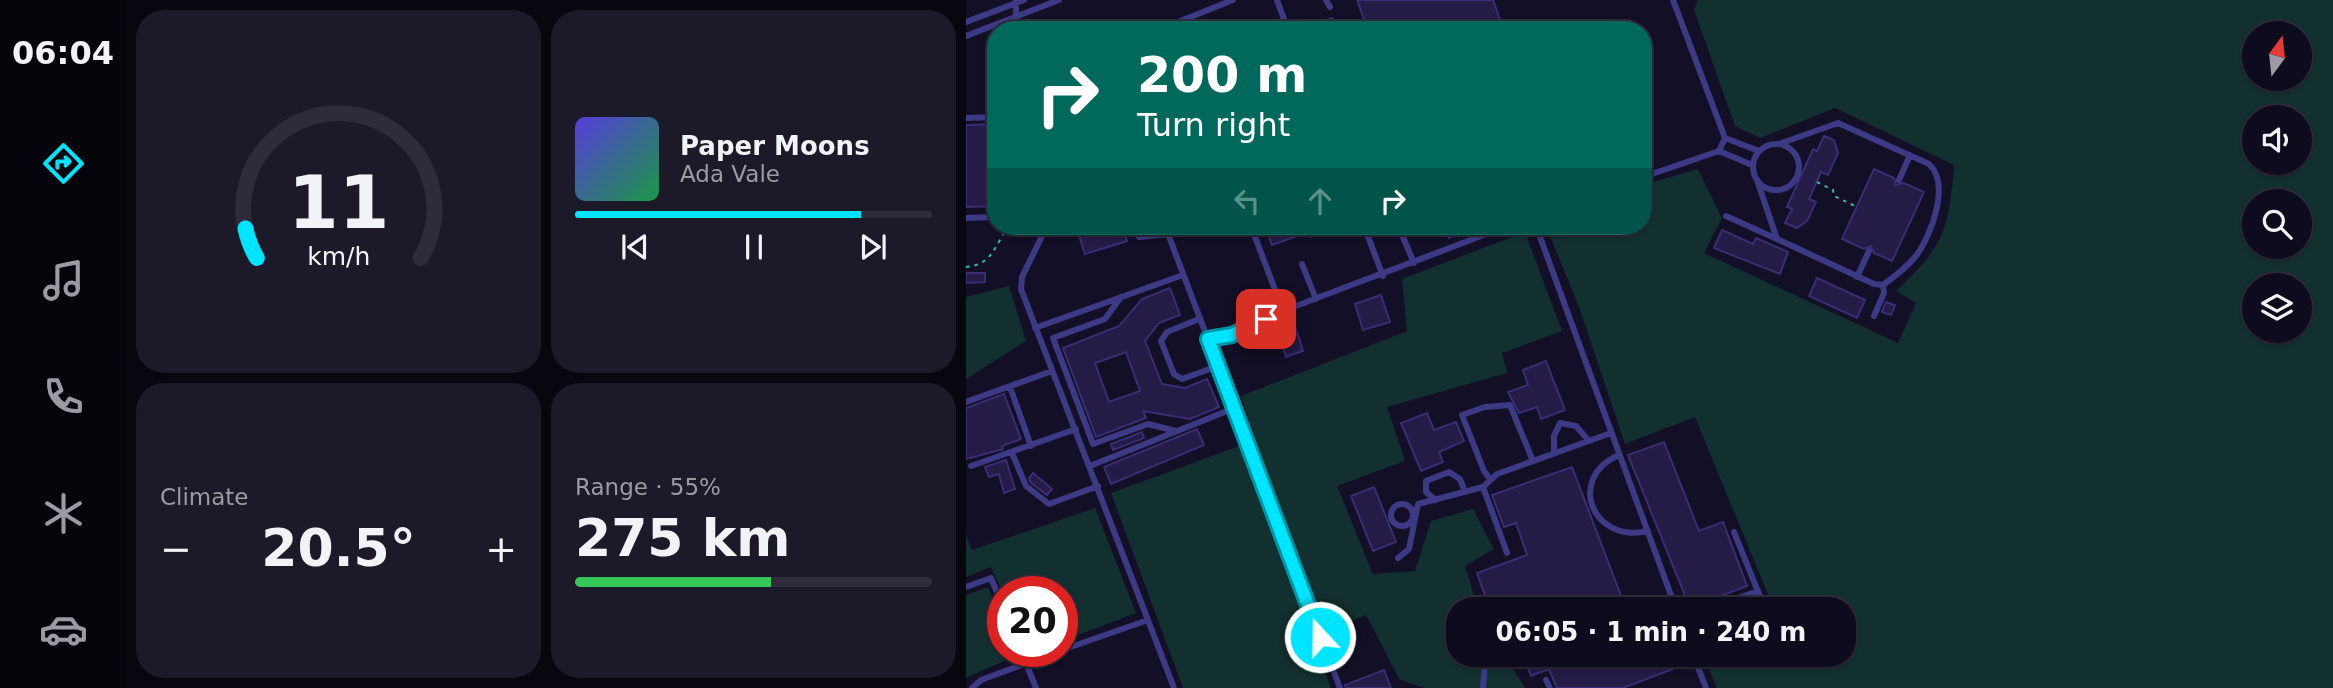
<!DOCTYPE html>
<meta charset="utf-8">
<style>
body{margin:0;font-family:"DejaVu Sans",sans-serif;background:#1c1929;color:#f1f3f6;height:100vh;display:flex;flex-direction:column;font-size:26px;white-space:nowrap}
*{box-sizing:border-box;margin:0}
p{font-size:23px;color:#9b9ba3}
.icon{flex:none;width:38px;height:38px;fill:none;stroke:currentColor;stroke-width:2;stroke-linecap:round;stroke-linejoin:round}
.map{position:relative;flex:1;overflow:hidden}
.drawer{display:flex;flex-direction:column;gap:10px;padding:10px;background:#08060f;width:840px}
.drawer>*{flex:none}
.banner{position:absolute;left:21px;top:21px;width:665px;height:214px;border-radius:28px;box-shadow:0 2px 5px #0004,0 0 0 2px #2e2b3b;background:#00695c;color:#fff;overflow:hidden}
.needle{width:46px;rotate:15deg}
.fabs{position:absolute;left:1276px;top:21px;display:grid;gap:14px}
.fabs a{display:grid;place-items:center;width:70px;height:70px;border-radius:50%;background:#0e0b1c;box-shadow:0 2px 5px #0004,0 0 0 2px #2e2b3b;font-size:35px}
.speed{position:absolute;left:21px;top:576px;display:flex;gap:14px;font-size:35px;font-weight:700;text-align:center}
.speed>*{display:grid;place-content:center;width:91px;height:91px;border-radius:50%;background:#0e0b1c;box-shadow:0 2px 5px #0004,0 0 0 2px #2e2b3b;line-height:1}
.speed .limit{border:10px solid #d22;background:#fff;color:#111}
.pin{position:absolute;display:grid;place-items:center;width:60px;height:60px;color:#fff;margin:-30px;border-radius:14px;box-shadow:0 4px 10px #0006}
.me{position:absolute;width:77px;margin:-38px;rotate:339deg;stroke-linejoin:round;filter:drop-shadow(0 0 5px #0008)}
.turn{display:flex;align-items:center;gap:24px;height:147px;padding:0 35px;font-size:32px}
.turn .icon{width:91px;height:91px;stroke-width:2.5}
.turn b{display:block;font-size:49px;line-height:60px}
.lanes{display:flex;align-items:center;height:66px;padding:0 35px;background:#0003;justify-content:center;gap:35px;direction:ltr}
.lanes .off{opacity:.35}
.big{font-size:52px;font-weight:700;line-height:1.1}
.drawer .tile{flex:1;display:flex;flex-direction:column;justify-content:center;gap:10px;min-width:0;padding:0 24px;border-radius:28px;background:#1c1929}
.drawer .dial{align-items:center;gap:0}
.dial svg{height:182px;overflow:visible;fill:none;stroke:#2e2b3b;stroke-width:7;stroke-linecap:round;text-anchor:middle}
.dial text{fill:#f1f3f6;stroke:none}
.song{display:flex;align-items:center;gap:21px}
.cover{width:84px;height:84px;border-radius:10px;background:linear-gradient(135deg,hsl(250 70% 55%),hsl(140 70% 35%))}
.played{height:7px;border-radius:4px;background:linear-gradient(90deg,#00e5ff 80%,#2e2b3b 80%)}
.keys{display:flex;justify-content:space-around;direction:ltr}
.heat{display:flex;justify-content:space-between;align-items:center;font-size:38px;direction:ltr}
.charge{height:10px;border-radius:5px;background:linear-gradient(90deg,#34c759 55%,#2e2b3b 0)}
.drawer .tiles{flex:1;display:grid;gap:10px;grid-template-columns:repeat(2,1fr)}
.trip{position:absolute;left:480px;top:597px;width:410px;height:70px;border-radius:28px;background:#0e0b1c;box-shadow:0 2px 5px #0004,0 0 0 2px #2e2b3b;font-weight:700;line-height:70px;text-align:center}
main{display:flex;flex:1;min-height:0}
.tab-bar{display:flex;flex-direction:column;width:126px;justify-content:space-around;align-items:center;background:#06040b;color:#9b9ba3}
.tab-bar .icon{width:49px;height:49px}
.tab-bar .on{color:#00e5ff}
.tab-bar b{font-size:32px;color:#f1f3f6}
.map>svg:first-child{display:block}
</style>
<main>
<nav class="tab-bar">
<b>06:04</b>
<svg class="icon on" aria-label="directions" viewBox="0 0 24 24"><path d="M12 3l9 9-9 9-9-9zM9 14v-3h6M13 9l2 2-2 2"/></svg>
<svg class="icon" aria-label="music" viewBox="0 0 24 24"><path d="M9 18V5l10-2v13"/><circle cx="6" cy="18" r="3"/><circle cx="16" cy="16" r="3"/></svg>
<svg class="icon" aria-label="phone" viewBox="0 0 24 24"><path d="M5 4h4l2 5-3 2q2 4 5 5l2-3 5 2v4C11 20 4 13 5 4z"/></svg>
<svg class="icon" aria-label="climate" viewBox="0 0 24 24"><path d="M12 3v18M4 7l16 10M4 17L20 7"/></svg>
<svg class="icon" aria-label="car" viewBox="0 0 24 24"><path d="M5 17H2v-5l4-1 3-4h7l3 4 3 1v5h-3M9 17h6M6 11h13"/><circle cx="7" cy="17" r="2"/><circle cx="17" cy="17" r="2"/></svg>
</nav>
<section class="drawer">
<div class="tiles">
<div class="tile dial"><svg viewBox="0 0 100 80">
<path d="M14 69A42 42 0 1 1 86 69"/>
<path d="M14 69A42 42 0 0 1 9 56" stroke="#00e5ff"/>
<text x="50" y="56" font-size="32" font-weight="700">11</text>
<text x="50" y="72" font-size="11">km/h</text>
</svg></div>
<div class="tile">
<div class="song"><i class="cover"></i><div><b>Paper Moons</b><p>Ada Vale</p></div></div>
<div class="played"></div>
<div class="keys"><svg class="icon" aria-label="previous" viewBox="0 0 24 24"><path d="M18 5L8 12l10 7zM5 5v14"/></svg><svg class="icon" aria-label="pause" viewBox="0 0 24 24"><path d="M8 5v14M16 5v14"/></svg><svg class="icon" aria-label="next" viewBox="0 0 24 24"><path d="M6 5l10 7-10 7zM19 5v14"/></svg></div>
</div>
<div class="tile"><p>Climate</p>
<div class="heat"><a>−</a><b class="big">20.5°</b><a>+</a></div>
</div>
<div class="tile"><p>Range · 55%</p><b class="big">275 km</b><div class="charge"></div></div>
</div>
</section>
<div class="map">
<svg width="1367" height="688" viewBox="0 0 1367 688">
<rect width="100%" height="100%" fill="#130f26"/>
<path fill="#12302f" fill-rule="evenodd" d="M732,0H1367V688H751L737,655L877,654V609H808L729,417L659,444L613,307L580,226H677V185L732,169L756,218L738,253L932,343L950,303L930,291C978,246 983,230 988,165L869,108L794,138L769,126L728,10ZM1334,33V79H1288V33ZM1334,117V163H1288V117ZM1334,201V247H1288V201ZM1334,285V331H1288V285Z
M559,232L596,331L536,353L541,373L421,407L439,461L371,486L407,574L449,571L465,521L507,509L528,549L499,566L512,609H492V654L538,655L559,688H459L434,680L400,615L346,637L365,688H217L145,493L289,440L275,396L441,331L436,279Z
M43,286L60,341L0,379V297Z
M129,508L170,613L96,641V592L37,593L25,567L0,577V535L6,550Z
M22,587L37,624V651H47L49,656L0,678V595Z"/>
<path fill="#241b47" stroke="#3b2d73" stroke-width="2" fill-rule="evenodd" d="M391,0H527L538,30H402Z
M366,18L371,30H338V29Z
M239,20L243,30H217V29Z
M30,124V206L0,207V125Z
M858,136L868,140L872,153L862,175L855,172L843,199L850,202L841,221L831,228L819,223L826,209L821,207L847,149L851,151Z
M908,169L928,178L930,185L938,183L958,192L926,261L908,253L905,246L898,249L876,239Z
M110,226H157L161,241L119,254Z
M299,226H372L344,237L342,232L306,245Z
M478,226H512L483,238Z
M756,230L787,244L790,238L822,252L814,274L748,248Z
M0,273H19V282L0,283Z
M851,278L899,300L891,318L843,296Z
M204,288L214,315L193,323L179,341L196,384L219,388L241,379L253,407L224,419L177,411L180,418L130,437L97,348L153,326L176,299ZM160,352L174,391L143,402L129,363Z
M415,295L424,322L397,330L389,304Z
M920,302L929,305L925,315L916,312Z
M330,329L337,351L320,357L313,335Z
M580,361L599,410L575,419L571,407L553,413L542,392L562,385L557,370Z
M38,394L55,439L36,446L37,449L0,459V408Z
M461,413L468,430L490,422L498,441L473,452L477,462L455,471L435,423Z
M231,429L238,445L145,484L138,467Z
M176,432L178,438L147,450L145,444Z
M698,442L733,531L757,522L781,586L724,608L662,455Z
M40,460L49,489L38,493L33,474L23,477L19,467Z
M606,467L660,609H577L576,606L567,609H524L511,573L561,555L550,523L538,527L526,495Z
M67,473L86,489L81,495L64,482L63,478Z
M408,487L430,542L407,551L385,496Z
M557,654H678L679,659L702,654L707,669L657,688H591L583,669L565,676Z
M418,670L425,688H380L379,685Z"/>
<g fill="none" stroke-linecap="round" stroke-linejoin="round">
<path stroke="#2fb8b0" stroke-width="2" stroke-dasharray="3.5 5" stroke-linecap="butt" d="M851,182L867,190L868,196L891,207
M0,267C27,265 29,244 43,226"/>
<path stroke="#3d3a85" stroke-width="6" d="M311,0L322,30
M360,0L364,7
M50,1V16L55,30
M0,22L58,0
M192,30L267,0
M0,36L93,0
M0,118L30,117
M759,138L793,151
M787 167a23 23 0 1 1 46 0a23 23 0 1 1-46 0Z
M753,151L786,165
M677,177L753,151L759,138L707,0
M791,180L811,239L908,284L917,285C928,277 941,267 950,256C965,236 985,184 963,164L872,123L813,144
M933,180L944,155
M760,216L811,239
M0,218L30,217
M81,226L56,277L55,289L208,688
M169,226L173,237L203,234
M199,226L374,688
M285,226L317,311
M398,226L417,276
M570,226L710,609
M434,230L448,263
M336,264L350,299
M891,277L903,251
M155,297L139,319L87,338L127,444L182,424L210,431
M908,316L918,293L917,285
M233,319L201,332L195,341L208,374L216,379L252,366
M69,328L217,275
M242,339C276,333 305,315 338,303C405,277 473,253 540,226
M44,387L65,446
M0,402L86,371
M46,453L60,486L83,504L132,486
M588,453V436L594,423L610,426L623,441
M653,455C600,478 626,544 682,531
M5,466L110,429
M124,466L266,409
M525,480L518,471L496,415L519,407L544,405L567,461
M517,487L541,553
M470,500L460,492V481L483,472L494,479L499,492
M425 515a11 11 0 1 1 22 0a11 11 0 1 1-22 0Z
M768,532L799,609
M432,558L443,549L452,504L517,487L531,474L645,433
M0,587L25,578L37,607
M741,609L792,591
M96,650L182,620
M55,651L70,688
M727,654L740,688
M580,680L584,688
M6,688L15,680L93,651
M517,688L519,662L532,654"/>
</g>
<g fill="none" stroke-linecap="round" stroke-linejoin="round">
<defs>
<path id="route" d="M300,319L266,335L242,339L354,637"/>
</defs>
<use href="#route" stroke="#0095a6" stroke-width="18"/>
<use href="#route" stroke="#00e5ff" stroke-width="12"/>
</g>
</svg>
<div class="fabs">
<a><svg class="needle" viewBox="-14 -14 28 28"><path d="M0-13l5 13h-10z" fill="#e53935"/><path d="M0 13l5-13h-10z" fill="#9b9ba3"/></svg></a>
<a><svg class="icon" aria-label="sound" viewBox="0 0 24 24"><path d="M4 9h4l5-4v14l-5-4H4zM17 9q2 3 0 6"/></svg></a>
<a><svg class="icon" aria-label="search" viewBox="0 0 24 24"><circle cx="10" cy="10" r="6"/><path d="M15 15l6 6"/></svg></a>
<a><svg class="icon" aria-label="layers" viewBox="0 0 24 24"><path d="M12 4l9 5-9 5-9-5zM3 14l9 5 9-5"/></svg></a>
</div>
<div class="speed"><div class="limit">20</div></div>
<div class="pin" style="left:300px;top:319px;background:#d93025"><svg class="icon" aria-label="arrive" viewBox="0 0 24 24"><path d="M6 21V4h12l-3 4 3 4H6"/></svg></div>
<svg class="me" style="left:354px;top:637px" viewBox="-20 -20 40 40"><circle r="17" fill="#00e5ff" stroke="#fff" stroke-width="3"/><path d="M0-11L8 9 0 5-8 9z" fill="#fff"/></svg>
<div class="trip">06:05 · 1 min · 240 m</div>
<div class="banner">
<div class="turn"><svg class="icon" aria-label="right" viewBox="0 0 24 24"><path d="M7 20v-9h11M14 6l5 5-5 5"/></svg><div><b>200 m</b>Turn right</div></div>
<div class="lanes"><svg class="icon off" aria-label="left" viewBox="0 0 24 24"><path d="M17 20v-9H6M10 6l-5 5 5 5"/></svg><svg class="icon off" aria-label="ahead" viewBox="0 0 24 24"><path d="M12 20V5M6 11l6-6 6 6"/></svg><svg class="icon" aria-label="right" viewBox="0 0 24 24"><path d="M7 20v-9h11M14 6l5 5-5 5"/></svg></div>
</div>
</div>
</main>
